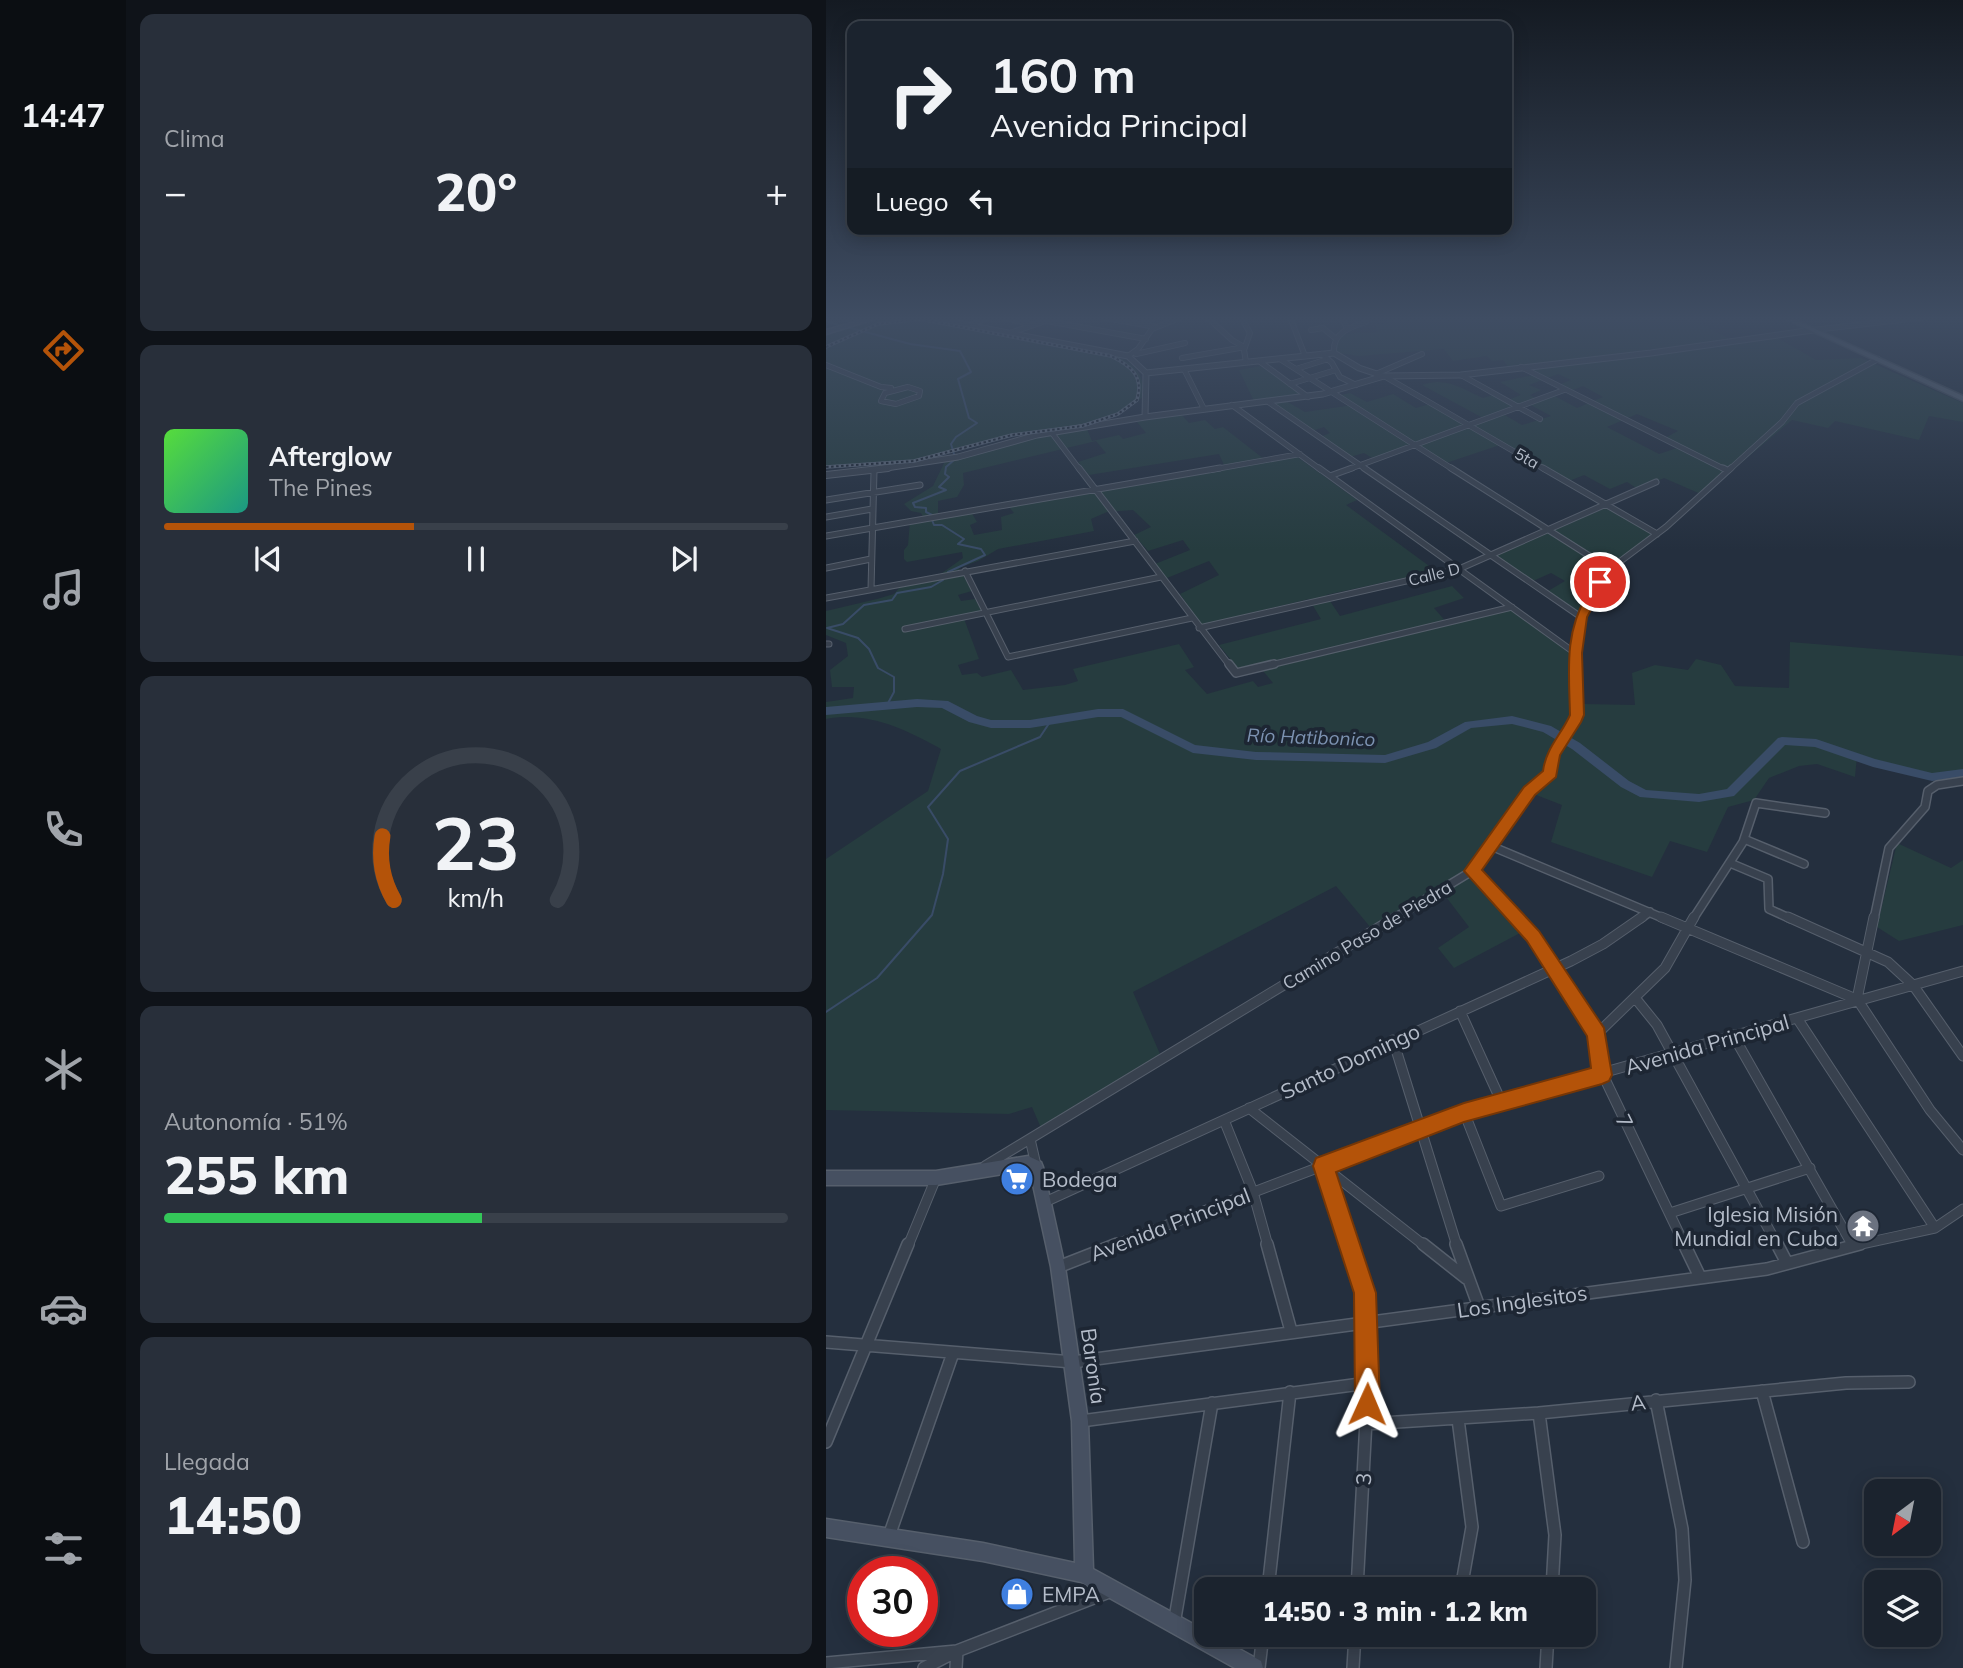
<!DOCTYPE html>
<html lang="es">
<meta charset="utf-8">
<style>
body{margin:0;font-family:Mulish,sans-serif;background:#282f3a;color:#f1f3f6;height:100vh;display:flex;flex-direction:column;font-size:26px;white-space:nowrap}
*{box-sizing:border-box;margin:0}
p{font-size:23px;color:#a0a4aa}
.icon{flex:none;width:38px;height:38px;fill:none;stroke:currentColor;stroke-width:2;stroke-linecap:round;stroke-linejoin:round}
.map{position:relative;flex:1;overflow:hidden}
.sheet{display:flex;flex-direction:column;gap:14px;padding:14px;background:#0f1319;width:700px}
.sheet>*{flex:none}
.top-card{position:absolute;left:21px;top:21px;width:665px;height:214px;border-radius:14px;box-shadow:0 4px 18px #0003,0 0 0 2px #39404a;background:#1b232e;color:#f1f3f6;overflow:hidden}
.needle{width:46px;rotate:212deg}
.controls{position:absolute;left:1038px;top:1479px;display:grid;gap:14px}
.controls a{display:grid;place-items:center;width:77px;height:77px;border-radius:14px;background:#1b232e;box-shadow:0 4px 18px #0003,0 0 0 2px #39404a;font-size:35px}
.speed{position:absolute;left:21px;top:1556px;display:flex;gap:14px;font-size:35px;font-weight:700;text-align:center}
.speed>*{display:grid;place-content:center;width:91px;height:91px;border-radius:50%;background:#1b232e;box-shadow:0 4px 18px #0003,0 0 0 2px #39404a;line-height:1}
.speed .limit{border:10px solid #d22;background:#fff;color:#111}
.pin{position:absolute;display:grid;place-items:center;width:60px;height:60px;color:#fff;margin:-30px;border:4px solid #fff;border-radius:50%;box-shadow:0 2px 7px #0007}
.me{position:absolute;width:77px;margin:-38px;rotate:1deg;stroke-linejoin:round;filter:drop-shadow(0 0 5px #0008)}
.turn{display:flex;align-items:center;gap:24px;height:147px;padding:0 28px;font-size:32px}
.turn .icon{width:91px;height:91px;stroke-width:2.5}
.turn b{display:block;font-size:49px;line-height:60px}
.then{display:flex;align-items:center;height:66px;padding:0 28px;background:#0003;gap:14px;font-size:26px}
.big{font-size:52px;font-weight:800;line-height:1.1}
.sheet .widget{flex:1;display:flex;flex-direction:column;justify-content:center;gap:10px;min-width:0;padding:0 24px;border-radius:14px;background:#282f3a}
.sheet .dial{align-items:center;gap:0}
.dial svg{height:182px;overflow:visible;fill:none;stroke:#39404a;stroke-width:7;stroke-linecap:round;text-anchor:middle}
.dial text{fill:#f1f3f6;stroke:none}
.song{display:flex;align-items:center;gap:21px}
.cover{width:84px;height:84px;border-radius:10px;background:linear-gradient(135deg,hsl(110 70% 55%),hsl(170 70% 35%))}
.played{height:7px;border-radius:4px;background:linear-gradient(90deg,#b45309 40%,#39404a 40%)}
.keys{display:flex;justify-content:space-around;direction:ltr}
.heat{display:flex;justify-content:space-between;align-items:center;font-size:38px;direction:ltr}
.charge{height:10px;border-radius:5px;background:linear-gradient(90deg,#34c759 51%,#39404a 0)}
.trip{position:absolute;left:368px;top:1577px;width:402px;height:70px;border-radius:14px;background:#1b232e;box-shadow:0 4px 18px #0003,0 0 0 2px #39404a;font-weight:800;line-height:70px;text-align:center}
main{display:flex;flex:1;min-height:0}
.dock{display:flex;flex-direction:column;width:126px;justify-content:space-around;align-items:center;background:#0b0e12;color:#a0a4aa}
.dock .icon{width:49px;height:49px}
.dock .on{color:#b45309}
.dock b{font-size:32px;color:#f1f3f6}
.map>svg:first-child{display:block}
</style>
<main>
<nav class="dock">
<b>14:47</b>
<svg class="icon on" aria-label="directions" viewBox="0 0 24 24"><path d="M12 3l9 9-9 9-9-9zM9 14v-3h6M13 9l2 2-2 2"/></svg>
<svg class="icon" aria-label="music" viewBox="0 0 24 24"><path d="M9 18V5l10-2v13"/><circle cx="6" cy="18" r="3"/><circle cx="16" cy="16" r="3"/></svg>
<svg class="icon" aria-label="phone" viewBox="0 0 24 24"><path d="M5 4h4l2 5-3 2q2 4 5 5l2-3 5 2v4C11 20 4 13 5 4z"/></svg>
<svg class="icon" aria-label="climate" viewBox="0 0 24 24"><path d="M12 3v18M4 7l16 10M4 17L20 7"/></svg>
<svg class="icon" aria-label="car" viewBox="0 0 24 24"><path d="M5 17H2v-5l4-1 3-4h7l3 4 3 1v5h-3M9 17h6M6 11h13"/><circle cx="7" cy="17" r="2"/><circle cx="17" cy="17" r="2"/></svg>
<svg class="icon" aria-label="filters" viewBox="0 0 24 24"><path d="M4 7h16M4 17h16"/><circle cx="9" cy="7" r="2"/><circle cx="15" cy="17" r="2"/></svg>
</nav>
<section class="sheet">
<div class="widget"><p>Clima</p>
<div class="heat"><a>−</a><b class="big">20°</b><a>+</a></div>
</div>
<div class="widget">
<div class="song"><i class="cover"></i><div><b>Afterglow</b><p>The Pines</p></div></div>
<div class="played"></div>
<div class="keys"><svg class="icon" aria-label="previous" viewBox="0 0 24 24"><path d="M18 5L8 12l10 7zM5 5v14"/></svg><svg class="icon" aria-label="pause" viewBox="0 0 24 24"><path d="M8 5v14M16 5v14"/></svg><svg class="icon" aria-label="next" viewBox="0 0 24 24"><path d="M6 5l10 7-10 7zM19 5v14"/></svg></div>
</div>
<div class="widget dial"><svg viewBox="0 0 100 80">
<path d="M14 69A42 42 0 1 1 86 69"/>
<path d="M14 69A42 42 0 0 1 9 41" stroke="#b45309"/>
<text x="50" y="56" font-size="32" font-weight="700">23</text>
<text x="50" y="72" font-size="11">km/h</text>
</svg></div>
<div class="widget"><p>Autonomía · 51%</p><b class="big">255 km</b><div class="charge"></div></div>
<div class="widget"><p>Llegada</p><b class="big">14:50</b></div>
</section>
<div class="map">
<svg width="1137" height="1668" viewBox="0 0 1137 1668">
<rect width="100%" height="100%" fill="#242f3e"/>
<path fill="#263c3f" fill-rule="evenodd" d="M57,317H91L287,355C309,363 319,374 317,397L293,414L260,426L186,435L83,462L0,468V335Z
M558,317H841L854,322L867,320L904,339L683,368L677,360L666,361L661,356L627,361L618,349L533,356L512,353L509,344L517,334L552,332L549,325L563,323Z
M950,337L990,360L1035,358L1137,403V422L1103,416L1093,440L1009,421L1002,428L966,420L877,495L838,478L812,489L801,482L784,489L758,475L743,481L677,444L620,463L589,444L548,459L538,453L524,457L494,437L504,433L498,427L486,431L445,403L460,401L479,412L527,405L515,395L524,393L541,402L567,394L590,408L604,404L642,425L657,418L596,385C619,376 637,389 657,398L667,395L679,401L695,395L674,382L707,375L695,367ZM732,374L745,380L735,384L747,390L757,386L777,397L751,408L727,395L713,400L704,395L715,390L703,385ZM703,404L725,416L696,425L677,414ZM811,414L852,431L839,438L854,447L833,454L781,427Z
M434,366L478,395L428,401L413,370Z
M354,413L363,423L379,420L389,429L397,427L438,459L398,465L393,454L263,475L252,462L280,453L270,441L137,473L138,485L131,497L112,501V514L144,510L151,522L144,525L148,535L176,530L175,517L188,513L183,507L470,456L531,500L520,505L610,571L500,595L514,616L626,586L638,598L608,608L622,624L682,607L747,654L743,700L757,704L809,705L806,673L829,665L862,670L870,659L895,665L909,686L963,688L964,642L1137,656V783L1104,779L1031,756L1029,777L991,764L973,766L943,778L928,800L902,807L881,852L844,841L826,877L725,842L736,805L700,791L645,874L696,932L628,968L612,948L643,927L614,889L545,928L510,886L307,992L334,1054L215,1128L206,1107L183,1114L0,1110V859L102,791L115,749C79,729 42,711 0,719V702L27,698L28,687H6L4,670L22,656L20,643L0,635V611L51,599L68,594L74,587L109,578L137,558L136,552L81,562L78,559V550L82,545L84,521L97,517L95,513L85,511L78,504L107,486L119,461L222,435L261,429L266,441L293,435L297,439L320,433L311,422ZM307,510L325,527L308,535L322,551L357,540L364,550L329,564L341,578L383,561L393,575L354,594L375,625L483,599L495,619L393,645L413,670L433,666L447,683L432,687L427,681L381,694L359,670L368,667L353,644L247,669L252,681L239,685L197,690L185,670L156,677L151,673L136,675L132,665L153,659L137,616L156,611L149,599L135,601L132,595L146,591L133,568L152,561L172,549L268,531L265,519L281,512Z
M781,507L830,535L787,570L755,616L722,591L739,581L725,573L707,581L670,556Z
M1071,843L1125,868L1137,860V925L1073,941L1051,927Z"/>
<g fill="none" stroke-linecap="round" stroke-linejoin="round">
<path stroke="#394c67" stroke-width="2" d="M0,321L15,326
M21,327L84,344L134,351L145,372L132,379L143,418L151,423L130,437L125,444L128,454
M106,515L100,512V508L89,507L87,503L120,490L113,487L123,477L119,474L120,467L128,460
M106,520L108,525H116L138,539L132,544L155,549L159,555L122,572
M61,705L68,692V677L52,668L43,649L32,638L1,628L17,624L38,605L66,600L71,593L105,587L117,580
M0,1012L51,978L106,915L117,874L122,839L102,807L134,771L214,737L224,722"/>
<path fill="#394c67" fill-rule="evenodd" d="M91,699L122,701L151,716L165,720H204L272,709H297L369,745L430,752L559,755L602,742L639,722L686,716L725,726L754,743L803,781L820,790L873,794L901,789L952,738L956,737L990,739L1049,759L1106,773L1137,769V777L1106,781L1047,767L989,747L959,745L908,796L873,802L814,797L795,787L746,749L717,732L686,724L645,728L610,748L559,763L430,760L367,753L295,717H272L204,728H165L143,722L116,708L91,707L0,715V707Z"/>
<defs>
<path id="minor-far4" d="M176,317L207,325
M275,317L330,327
M381,317L406,340L418,347
M415,317L424,333L418,350L420,362
M464,317L479,356
M515,317L521,328
M19,319L25,317
M121,321L133,317
M221,321L320,339
M316,324L329,317
M145,325L163,317
M485,330L497,328L509,338
M987,330L1101,317
M184,333L231,317
M508,353C506,333 524,327 540,322L537,317
M310,354L359,343
M496,354L506,363L514,377L530,385
M302,356L312,349L326,329L356,317
M356,358L419,347
M454,359L628,470
M433,361L482,397
M0,365L55,387L65,388
M695,367L900,470
M358,369L378,409
M470,369L502,359
M550,374L596,354
M635,375L714,419
M558,376L720,470
M464,384L510,370
M82,387L94,391L93,396L70,404L55,401L59,393Z
M441,401L541,470
M406,405L495,470
M226,433L254,470
M384,470L474,454
M521,470L738,390
M903,470L956,422L971,403L1052,359"/>
<path id="minor-far3" d="M253,468L404,666
M493,468L749,653
M538,468L755,617
M625,468L784,569
M717,468L831,534
M897,468L901,470
M504,476L526,468
M0,500L94,485
M0,517L46,509
M0,536L394,468
M0,568L45,559
M139,571L182,657L366,618
M45,589L48,471
M0,598L309,541
M373,628L633,569L830,482
M79,629L335,577
M0,644H3
M440,666L686,607
M749,666L755,617L764,596L784,569L840,527L905,468"/>
<path id="minor-far2" d="M403,664L410,673L448,664
M918,839L978,864
M665,846L839,919
M904,863L942,879L943,909L965,919
M646,871L691,919
M567,919L646,871L704,791L727,769V755L751,715L749,664
M814,919L824,912
M867,919L917,842L930,803L999,813
M1048,919L1063,848L1099,807L1102,791L1111,785L1137,781"/>
<path id="minor-far1" d="M689,917L707,936L771,1034L777,1075L859,1246
M835,917L1030,999
M962,917L1062,962L1087,985L1137,1056
M810,999L831,1025L952,1246
M1031,999L1048,917
M1031,999L1104,1110L1137,1150
M634,1011L675,1101
M971,1018L1109,1228
M771,1034L839,968L868,917
M907,1035L1027,1246
M567,1040L631,1246
M423,1108L599,1246
M638,1112L675,1206L773,1176
M398,1120L427,1192L442,1246
M204,1139L210,1165
M159,1166L570,917
M497,1166L524,1246
M219,1202L745,961L777,944L816,917
M844,1213L984,1168
M82,1246L110,1178
M286,1246L638,1112L1137,971
M1026,1246L1109,1228L1137,1209"/>
<path id="minor" d="M441,1244L465,1331
M523,1244L539,1293L542,1383L531,1589
M597,1244L640,1278
M630,1244L653,1307
M858,1244L874,1277
M951,1244L961,1263
M232,1267L291,1244
M0,1342L247,1362L941,1269L1034,1244
M936,1391L977,1542
M830,1400L856,1529L859,1580L850,1668
M713,1413L729,1535L726,1589
M632,1419L646,1527L635,1589
M255,1421L542,1383
M540,1424L713,1413L1020,1383L1083,1382
M0,1442L82,1244
M63,1536L127,1353
M442,1589L464,1392
M348,1624L386,1403
M0,1663L131,1651L283,1592
M98,1668L127,1653
M130,1668L131,1651
M433,1668L437,1634
M527,1668L529,1634
M720,1668L722,1634"/>
<path id="tertiary-far1" d="M99,317L302,356L320,373L319,417
M320,373L508,353L533,368L557,376
M47,470L132,457L211,435L319,417L497,394L558,376L635,375L825,353L987,330"/>
<path id="tertiary" d="M0,475L62,468"/>
<path id="secondary" d="M47,317H55L0,334V330Z
M202,1156L215,1162L217,1167L239,1267L262,1421L267,1569L380,1631V1634H386L435,1661L437,1668H409L255,1582L157,1561L0,1537V1519L157,1543L249,1563L246,1421L225,1267L204,1171L201,1170L110,1185H0V1171H110Z"/>
<path id="primary" d="M955,317H963L1137,396V401Z"/>
</defs>
<use href="#minor-far4" stroke="#565f6c" stroke-width="6"/>
<use href="#minor-far3" stroke="#565f6c" stroke-width="7"/>
<use href="#minor-far2" stroke="#565f6c" stroke-width="10"/>
<use href="#minor-far1" stroke="#565f6c" stroke-width="11"/>
<use href="#minor" stroke="#565f6c" stroke-width="14"/>
<use href="#tertiary-far1" stroke="#565f6c" stroke-width="7"/>
<use href="#tertiary" stroke="#565f6c" stroke-width="8"/>
<use href="#secondary" stroke="#565f6c" stroke-width="3"/>
<use href="#primary" stroke="#414a57" stroke-width="3"/>
<use href="#minor-far4" stroke="#38414e" stroke-width="4.5"/>
<use href="#minor-far3" stroke="#38414e" stroke-width="5"/>
<use href="#minor-far2" stroke="#38414e" stroke-width="7"/>
<use href="#minor-far1" stroke="#38414e" stroke-width="9"/>
<use href="#minor" stroke="#38414e" stroke-width="11"/>
<use href="#tertiary-far1" stroke="#38414e" stroke-width="5"/>
<use href="#tertiary" stroke="#38414e" stroke-width="6"/>
<use href="#secondary" fill="#465061" fill-rule="evenodd"/>
<use href="#primary" fill="#56606e" fill-rule="evenodd"/>
<defs>
<path id="rail" d="M0,347L52,324L94,319L285,356C305,366 318,376 311,400L292,414L256,426L186,435L88,461L0,467"/>
</defs>
<use href="#rail" stroke="#5a6575" stroke-width="3.5"/>
<use href="#rail" stroke="#1d2633" stroke-width="2" stroke-dasharray="2.5" stroke-linecap="butt"/>
</g>
<linearGradient id="sky" x2="0" y2="1"><stop stop-color="#141a22"/><stop offset="0.58" stop-color="#3f4d63"/><stop offset="1" stop-color="#3f4d63" stop-opacity="0"/></linearGradient>
<rect width="1137" height="550" fill="url(#sky)"/>
<path fill="#b45309" stroke="#753606" stroke-width="2" d="M774,579L780,582L761,617L756,653L758,715L755,722L734,755L730,777L709,795L656,870L713,931L778,1028L786,1075L783,1081L776,1084L638,1122L510,1172L550,1293L554,1404L550,1412L541,1416L533,1412L529,1404L528,1293L487,1166L490,1158L638,1103L765,1068L761,1036L701,941L638,871L698,787L717,771C720,748 735,735 744,715C743,671 738,634 761,595C765,588 767,582 774,579Z"/>
<defs>
<symbol id="supermarket-disc" viewBox="-11 -11 22 22"><circle r="9.5" fill="#3f7fe0" stroke="#1d2633"/><path d="M-6-5.5h2.5l.6 2H6L4.5 2H-2.5L-4.4-4H-6ZM-1.5 3.2a1.3 1.3 0 1 0 .1 0ZM3 3.2a1.3 1.3 0 1 0 .1 0Z" fill="#fff"/></symbol>
<symbol id="temple-disc" viewBox="-11 -11 22 22"><circle r="9.5" fill="#6b7280" stroke="#1d2633"/><path d="M0-6L5-2H3V0L6.5 2.5H4V6H1.5V3h-3V6H-4V2.5H-6.5L-3 0V-2H-5Z" fill="#fff"/></symbol>
<symbol id="shop-disc" viewBox="-11 -11 22 22"><circle r="9.5" fill="#3f7fe0" stroke="#1d2633"/><path d="M-5-2.5h2.3a2.7 3.5 0 0 1 5.4 0H5L5.5 6h-11ZM-1.5-2.5h3a1.5 2.3 0 0 0-3 0Z" fill="#fff"/></symbol>
</defs>
<g fill-rule="evenodd">
<use href="#supermarket-disc" x="172" y="1160" width="38" height="38"/>
<use href="#temple-disc" x="1018" y="1207" width="38" height="38"/>
<use href="#shop-disc" x="172" y="1575" width="38" height="38"/>
</g>
<g text-anchor="middle" dominant-baseline="central" stroke-width="7" stroke-linejoin="round" paint-order="stroke">
<g font-size="16" fill="#b4bcc9" stroke="#1d2633">
<text transform="translate(701 458) rotate(30)">5ta</text>
<text transform="translate(608 574) rotate(-14)">Calle D</text>
</g>
<g font-size="18" fill="#b4bcc9" stroke="#1d2633">
<text transform="translate(541 935) rotate(-31)">Camino Paso de Piedra</text>
</g>
<g font-size="19" font-style="italic" fill="#7c92b1" stroke="#1d2633">
<text transform="translate(485 737) rotate(2)">Río Hatibonico</text>
</g>
<g font-size="21" fill="#b4bcc9" stroke="#1d2633">
<text transform="translate(881 1044) rotate(-16)">Avenida Principal</text>
<text transform="translate(524 1061) rotate(-25)">Santo Domingo</text>
<text transform="translate(799 1121) rotate(64)">7</text>
<text transform="translate(344 1224) rotate(-21)">Avenida Principal</text>
<text transform="translate(696 1301) rotate(-8)">Los Inglesitos</text>
<text transform="translate(268 1366) rotate(82)">Baronía</text>
<text transform="translate(812 1402) rotate(-6)">A</text>
<text transform="translate(537 1479) rotate(-87)">3</text>
</g>
<g font-size="21" fill="#b4bcc9" stroke="#1d2633" text-anchor="start">
<text x="216" y="1179">Bodega</text>
<text x="1012" y="1214" text-anchor="end">Iglesia Misión<tspan x="1012" dy="24">Mundial en Cuba</tspan></text>
<text x="216" y="1594">EMPA</text>
</g>
</g>
</svg>
<div class="controls">
<a><svg class="needle" viewBox="-14 -14 28 28"><path d="M0-13l5 13h-10z" fill="#e53935"/><path d="M0 13l5-13h-10z" fill="#a0a4aa"/></svg></a>
<a><svg class="icon" aria-label="layers" viewBox="0 0 24 24"><path d="M12 4l9 5-9 5-9-5zM3 14l9 5 9-5"/></svg></a>
</div>
<div class="speed"><div class="limit">30</div></div>
<div class="pin" style="left:774px;top:582px;background:#d93025"><svg class="icon" aria-label="arrive" viewBox="0 0 24 24"><path d="M6 21V4h12l-3 4 3 4H6"/></svg></div>
<svg class="me" style="left:541px;top:1404px" viewBox="-20 -20 40 40"><path d="M0-17L14 15 0 8-14 15z" fill="#b45309" stroke="#fff" stroke-width="4"/></svg>
<div class="trip">14:50 · 3 min · 1.2 km</div>
<div class="top-card">
<div class="turn"><svg class="icon" aria-label="right" viewBox="0 0 24 24"><path d="M7 20v-9h11M14 6l5 5-5 5"/></svg><div><b>160 m</b>Avenida Principal</div></div>
<div class="then">Luego<svg class="icon" aria-label="left" viewBox="0 0 24 24"><path d="M17 20v-9H6M10 6l-5 5 5 5"/></svg></div>
</div>
</div>
</main>
